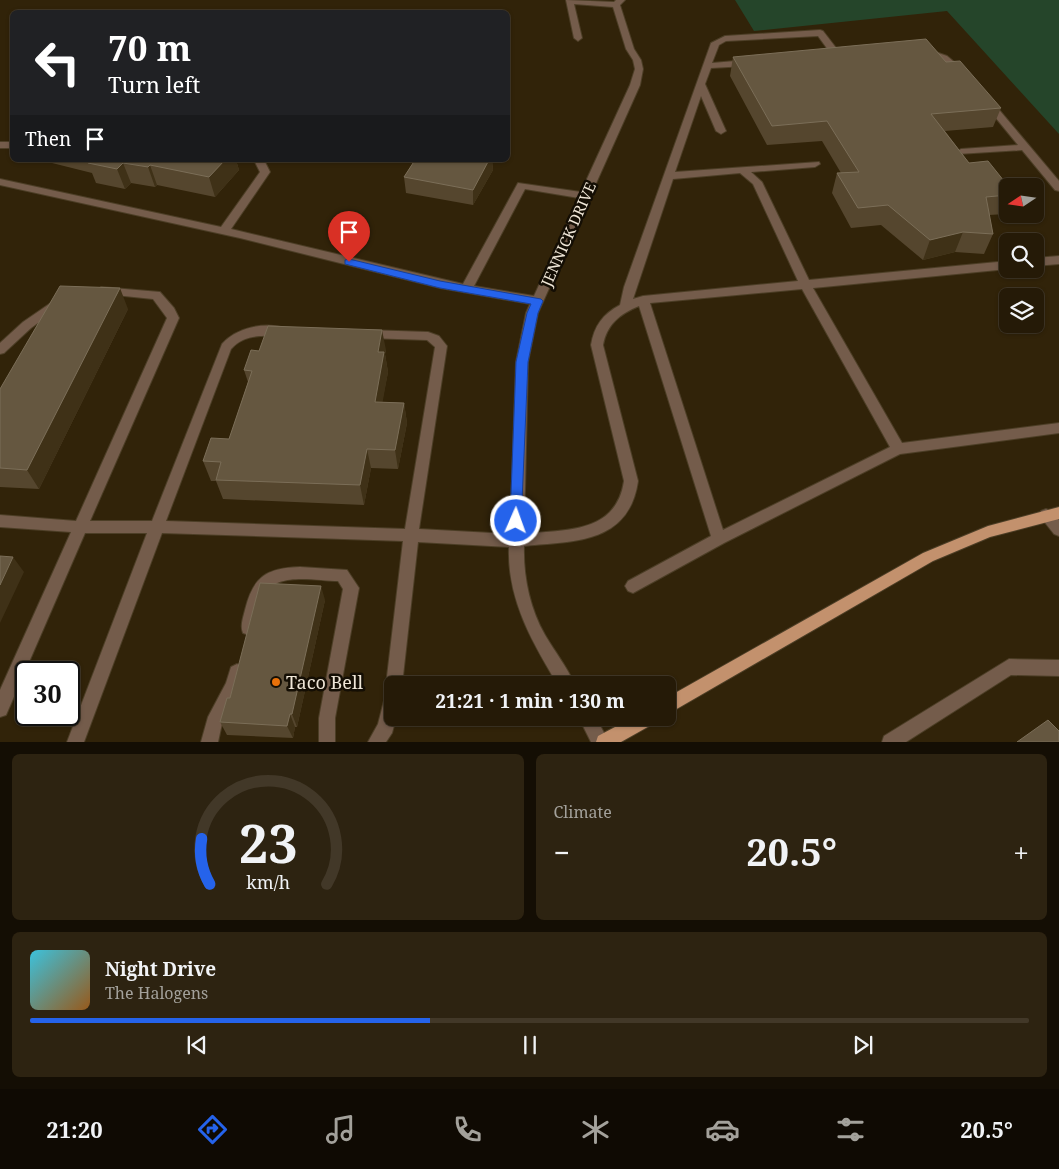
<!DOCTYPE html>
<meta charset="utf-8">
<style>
body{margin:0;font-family:"Noto Serif",serif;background:#2d2311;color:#f1f3f6;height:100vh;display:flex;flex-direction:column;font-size:19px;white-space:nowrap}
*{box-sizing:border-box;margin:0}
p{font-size:16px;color:#a3a19b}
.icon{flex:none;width:28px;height:28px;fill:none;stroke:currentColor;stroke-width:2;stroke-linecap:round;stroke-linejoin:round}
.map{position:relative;height:742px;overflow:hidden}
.details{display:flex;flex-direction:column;gap:12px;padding:12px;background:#140e04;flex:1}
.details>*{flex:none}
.banner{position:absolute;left:10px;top:10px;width:500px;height:152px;border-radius:8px;box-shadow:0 1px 4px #0004,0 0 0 1px #423828;background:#202124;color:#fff;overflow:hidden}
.needle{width:32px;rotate:257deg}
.controls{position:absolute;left:999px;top:178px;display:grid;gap:10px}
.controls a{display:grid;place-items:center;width:45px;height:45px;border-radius:8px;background:#251a07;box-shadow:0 1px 4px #0004,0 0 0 1px #423828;font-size:25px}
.speed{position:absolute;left:15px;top:661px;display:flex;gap:10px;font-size:25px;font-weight:700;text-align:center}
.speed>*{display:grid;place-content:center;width:65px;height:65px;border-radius:50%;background:#251a07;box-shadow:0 1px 4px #0004,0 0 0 1px #423828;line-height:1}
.speed .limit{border:2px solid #111;border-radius:8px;background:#fff;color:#111}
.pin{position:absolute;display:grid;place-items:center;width:42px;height:42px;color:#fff;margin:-51px -21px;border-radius:50% 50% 50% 0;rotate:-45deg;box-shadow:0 0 5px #0007}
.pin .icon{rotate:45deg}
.me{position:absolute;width:55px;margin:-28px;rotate:2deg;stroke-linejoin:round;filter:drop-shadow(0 0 4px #0008)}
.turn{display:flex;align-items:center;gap:18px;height:105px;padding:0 15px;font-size:22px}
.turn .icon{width:65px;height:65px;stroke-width:2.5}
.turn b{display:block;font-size:35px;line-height:42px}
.then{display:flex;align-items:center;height:48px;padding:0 15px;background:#0003;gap:10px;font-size:19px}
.big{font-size:38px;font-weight:700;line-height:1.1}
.details .tile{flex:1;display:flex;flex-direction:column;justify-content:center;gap:8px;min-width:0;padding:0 18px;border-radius:8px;background:#2d2311}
.details .dial{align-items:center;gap:0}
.dial svg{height:130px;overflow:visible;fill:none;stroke:#423828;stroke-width:7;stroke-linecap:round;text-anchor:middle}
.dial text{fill:#f1f3f6;stroke:none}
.song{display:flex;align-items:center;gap:15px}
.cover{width:60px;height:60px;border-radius:8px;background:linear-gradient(135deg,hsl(190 70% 55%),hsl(30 70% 35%))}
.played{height:5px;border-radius:2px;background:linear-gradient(90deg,#2563eb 40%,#423828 40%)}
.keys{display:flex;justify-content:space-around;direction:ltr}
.heat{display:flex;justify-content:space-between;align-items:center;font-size:28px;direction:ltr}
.details .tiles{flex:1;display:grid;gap:12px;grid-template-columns:1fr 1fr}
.tile:last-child{grid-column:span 2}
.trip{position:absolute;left:384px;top:676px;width:292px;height:50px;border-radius:8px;background:#251a07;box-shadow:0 1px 4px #0004,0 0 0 1px #423828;font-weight:700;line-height:50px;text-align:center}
.tabs{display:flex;height:80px;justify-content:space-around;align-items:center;background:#0f0a03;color:#a3a19b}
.tabs .icon{width:35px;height:35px}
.tabs .on{color:#2563eb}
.tabs b{font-size:22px;color:#f1f3f6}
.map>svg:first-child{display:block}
</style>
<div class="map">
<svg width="1059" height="742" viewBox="0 0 1059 742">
<rect width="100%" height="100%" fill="#312309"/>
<path fill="#25452a" d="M735,0H1059V134L947,11L754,31Z"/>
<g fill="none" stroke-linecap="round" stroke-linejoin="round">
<defs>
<path id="minor" d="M566,0L614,2L616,0H625L620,5L634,49L641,60L643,69L640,85L538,313L528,362L524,534C566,529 616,534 624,481L591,345C594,326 603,314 620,305L624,287L711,43L725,36L820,30L823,31L840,53L846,56L842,59L834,58L818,36L726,41L719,45L712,63L747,60L751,63L747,66L711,68L705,84L726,131L721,134L716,131L701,96L675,172L819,162L820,164L815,167L751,172L762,182L809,280L1008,261V269L813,288L902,443L1059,423V433L900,454L724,543L633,593L628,591L625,586L628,581L711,536L639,306C620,314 607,324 603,345L638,481C629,544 574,541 524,546C523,576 530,609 545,635C555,652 567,667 575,685H558C532,642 507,599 509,547L418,542L402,685H392V718H396L392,733L386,742H368L378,724L386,693L391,692L386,685L403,541L162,533L84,742H67L147,533H85L6,715L0,717V690L71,532L0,527V515L76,521L167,318L153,299L105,294L101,293L99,290L101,287L160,292L174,308L179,318L90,521H152L222,344C237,327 264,322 286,328L288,331C280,342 250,327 231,349L166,521L405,529L435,347L427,340L367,338L361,334L367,330L428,332L439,336L447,346L419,529L510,534L516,362L526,313L530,304L440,288L240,238L0,185V179L221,227L260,172L254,160H264L270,172L231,229L463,284L518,183L581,192L630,85L635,69L633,60L626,49L613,7L574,4L582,38L578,41L574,38ZM740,173L753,184L798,281L643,296L633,299L673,179ZM525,189L579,198L534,296L474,286ZM802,289L890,447L723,530L650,303Z
M927,49L947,56L965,71L958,73L941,60L924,54V50Z
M987,98L990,99L1059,181V191L1055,190L1022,150L958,154L956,152L961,149L1018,145L982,101Z
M0,142H12V148H0Z
M1059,256V264L1035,266V258Z
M58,298L62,299L64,302L62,305L31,328L4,353L0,354V343L23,322Z
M1046,509L1051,511L1059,520V536L1054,534L1039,515L1041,511Z
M300,567L347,570L359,588L335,718V742H319V718L343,589L338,581C317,581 276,571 265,595C259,607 260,621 255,633L249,635L243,633C240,626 243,618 245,610C253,577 266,568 300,567Z
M1009,659L1059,660V676L1011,675L906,742H882L884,736Z
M237,664L243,667C250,683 231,704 224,718C221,725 220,734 218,742H201L208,717L226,683L231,667Z
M579,718H596L609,742H591Z"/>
<path id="major" d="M1059,507V519L990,537L933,561L668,714V697L923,553L988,526Z
M632,718H655L653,724L621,742H596L598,736Z"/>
</defs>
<use href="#minor" stroke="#4c3e26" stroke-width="2"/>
<use href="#major" stroke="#4c3e26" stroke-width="2"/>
<use href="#minor" fill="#745c4b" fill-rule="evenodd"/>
<use href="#major" fill="#c3916d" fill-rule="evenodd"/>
</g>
<path fill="#55462e" d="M733,57L946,62L1001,108L993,127L945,131L969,163L1008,186V210L1006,214L989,215L993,234L984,254L955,252L923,260L881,225L851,228L832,193L837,173H841L822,141L767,145L730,76Z
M40,160H236L239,170L215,197L157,185L155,187L131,183L125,189L96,183L92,173Z
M415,160H492L493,170L473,205L406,193L404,177Z
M128,309L39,489L0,487V389Z
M386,350L385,354L388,372L382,402L404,403L407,423L398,469L371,468L364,505L223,499L216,481H211L203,461L229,439L248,382L244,370Z
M325,600L297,727H295L293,738L227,735L220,722L230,698Z"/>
<path fill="#3f3117" d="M225,160H236L239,170L215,197L209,177Z
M489,160H492L493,170L473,205V190Z
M123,163L131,183L125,189L117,169Z
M150,165L157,185L155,187L148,167Z
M963,232L955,252L923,260L930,240Z
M120,288L128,309L39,489L27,470Z
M382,330L386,350L385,354L388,372L379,422L375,402L378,352Z
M404,403L407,423L398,469L395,450Z
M367,449L371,468L364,505L360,485Z
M13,557L24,572L0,623V585Z
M321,586L325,600L297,727L292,714Z
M290,714L295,727L293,738L287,726Z"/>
<path fill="#655740" stroke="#7b6e58" d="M926,39L946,62L960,61L1001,108L931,114L969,163L988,161L1008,186V195L986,197L993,234L963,232L930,240L888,205L858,208L837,173L859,172L827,121L772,126L733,57Z
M91,160H225L209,177L150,165L148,167L123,163L117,169L88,163Z
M415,160H489L473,190L404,177Z
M60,286L120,288L27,470L0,468V389Z
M268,326L382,330L378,352H384L375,402L404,403L395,450L367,449L360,485L216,480L221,462L203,461L211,438L229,439L252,371L244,370L251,350L259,351Z
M0,556L13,557L0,585Z
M260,583L321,586L292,714H290L287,726L220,722L227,698H230Z
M1048,720L1059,731V742H1017Z"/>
<path fill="#2563eb" stroke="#184099" d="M349,259L440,281L541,299L543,301L538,313L528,362L521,525L516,527L510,521L516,362L527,313L531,304L440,288L345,264V260Z"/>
<circle fill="#e8710a" stroke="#140e04" stroke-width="2" cx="276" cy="682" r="5"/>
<g text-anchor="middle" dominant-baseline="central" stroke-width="5" stroke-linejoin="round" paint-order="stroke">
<g font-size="15" fill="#f0e7d8" stroke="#140e04">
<text transform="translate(568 234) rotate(-66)">JENNICK DRIVE</text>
</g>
<g font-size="18" fill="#f0e7d8" stroke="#140e04" text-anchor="start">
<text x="286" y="682">Taco Bell</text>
</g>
</g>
</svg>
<div class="controls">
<a><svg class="needle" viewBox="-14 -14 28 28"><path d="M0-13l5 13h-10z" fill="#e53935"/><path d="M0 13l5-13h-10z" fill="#a3a19b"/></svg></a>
<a><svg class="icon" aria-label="search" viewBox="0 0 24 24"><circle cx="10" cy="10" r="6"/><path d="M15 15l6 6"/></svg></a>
<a><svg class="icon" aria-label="layers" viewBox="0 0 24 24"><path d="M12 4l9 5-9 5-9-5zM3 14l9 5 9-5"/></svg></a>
</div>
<div class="speed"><div class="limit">30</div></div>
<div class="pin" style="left:349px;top:262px;background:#d93025"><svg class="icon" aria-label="arrive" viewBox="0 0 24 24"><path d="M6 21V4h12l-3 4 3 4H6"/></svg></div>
<svg class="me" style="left:516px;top:521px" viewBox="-20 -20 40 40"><circle r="17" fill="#2563eb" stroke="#fff" stroke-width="3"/><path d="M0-11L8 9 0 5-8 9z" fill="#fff"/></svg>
<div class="trip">21:21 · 1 min · 130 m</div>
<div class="banner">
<div class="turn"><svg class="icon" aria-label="left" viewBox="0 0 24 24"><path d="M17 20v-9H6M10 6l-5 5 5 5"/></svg><div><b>70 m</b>Turn left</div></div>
<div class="then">Then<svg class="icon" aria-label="arrive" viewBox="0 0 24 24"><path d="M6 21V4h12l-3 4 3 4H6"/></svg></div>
</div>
</div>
<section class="details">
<div class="tiles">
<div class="tile dial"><svg viewBox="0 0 100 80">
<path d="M14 69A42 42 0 1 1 86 69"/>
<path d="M14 69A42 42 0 0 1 9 41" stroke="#2563eb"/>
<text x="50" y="56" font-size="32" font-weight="700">23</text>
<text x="50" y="72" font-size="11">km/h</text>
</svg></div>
<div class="tile"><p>Climate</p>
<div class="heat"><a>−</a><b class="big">20.5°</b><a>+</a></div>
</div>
<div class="tile">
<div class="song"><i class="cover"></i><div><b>Night Drive</b><p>The Halogens</p></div></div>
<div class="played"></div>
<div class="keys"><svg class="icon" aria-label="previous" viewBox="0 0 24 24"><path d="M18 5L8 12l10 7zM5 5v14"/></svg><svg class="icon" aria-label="pause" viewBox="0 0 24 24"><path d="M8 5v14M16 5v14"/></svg><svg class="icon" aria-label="next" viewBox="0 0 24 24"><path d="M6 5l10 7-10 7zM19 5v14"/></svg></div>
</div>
</div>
</section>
<nav class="tabs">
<b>21:20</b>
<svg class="icon on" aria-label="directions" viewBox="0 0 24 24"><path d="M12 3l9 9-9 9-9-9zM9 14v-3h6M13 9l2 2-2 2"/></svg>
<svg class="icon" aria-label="music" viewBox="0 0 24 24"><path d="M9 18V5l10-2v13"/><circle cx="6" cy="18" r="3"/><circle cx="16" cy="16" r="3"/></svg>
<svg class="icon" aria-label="phone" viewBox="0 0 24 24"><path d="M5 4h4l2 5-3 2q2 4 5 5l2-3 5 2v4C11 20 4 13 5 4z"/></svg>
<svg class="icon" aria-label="climate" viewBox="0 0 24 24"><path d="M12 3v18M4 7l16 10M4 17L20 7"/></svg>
<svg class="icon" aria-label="car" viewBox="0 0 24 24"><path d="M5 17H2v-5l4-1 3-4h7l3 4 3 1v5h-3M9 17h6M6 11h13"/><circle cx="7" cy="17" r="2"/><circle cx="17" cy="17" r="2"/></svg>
<svg class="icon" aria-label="filters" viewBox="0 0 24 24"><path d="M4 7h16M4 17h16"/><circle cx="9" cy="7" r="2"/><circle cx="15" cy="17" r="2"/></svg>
<b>20.5°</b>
</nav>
